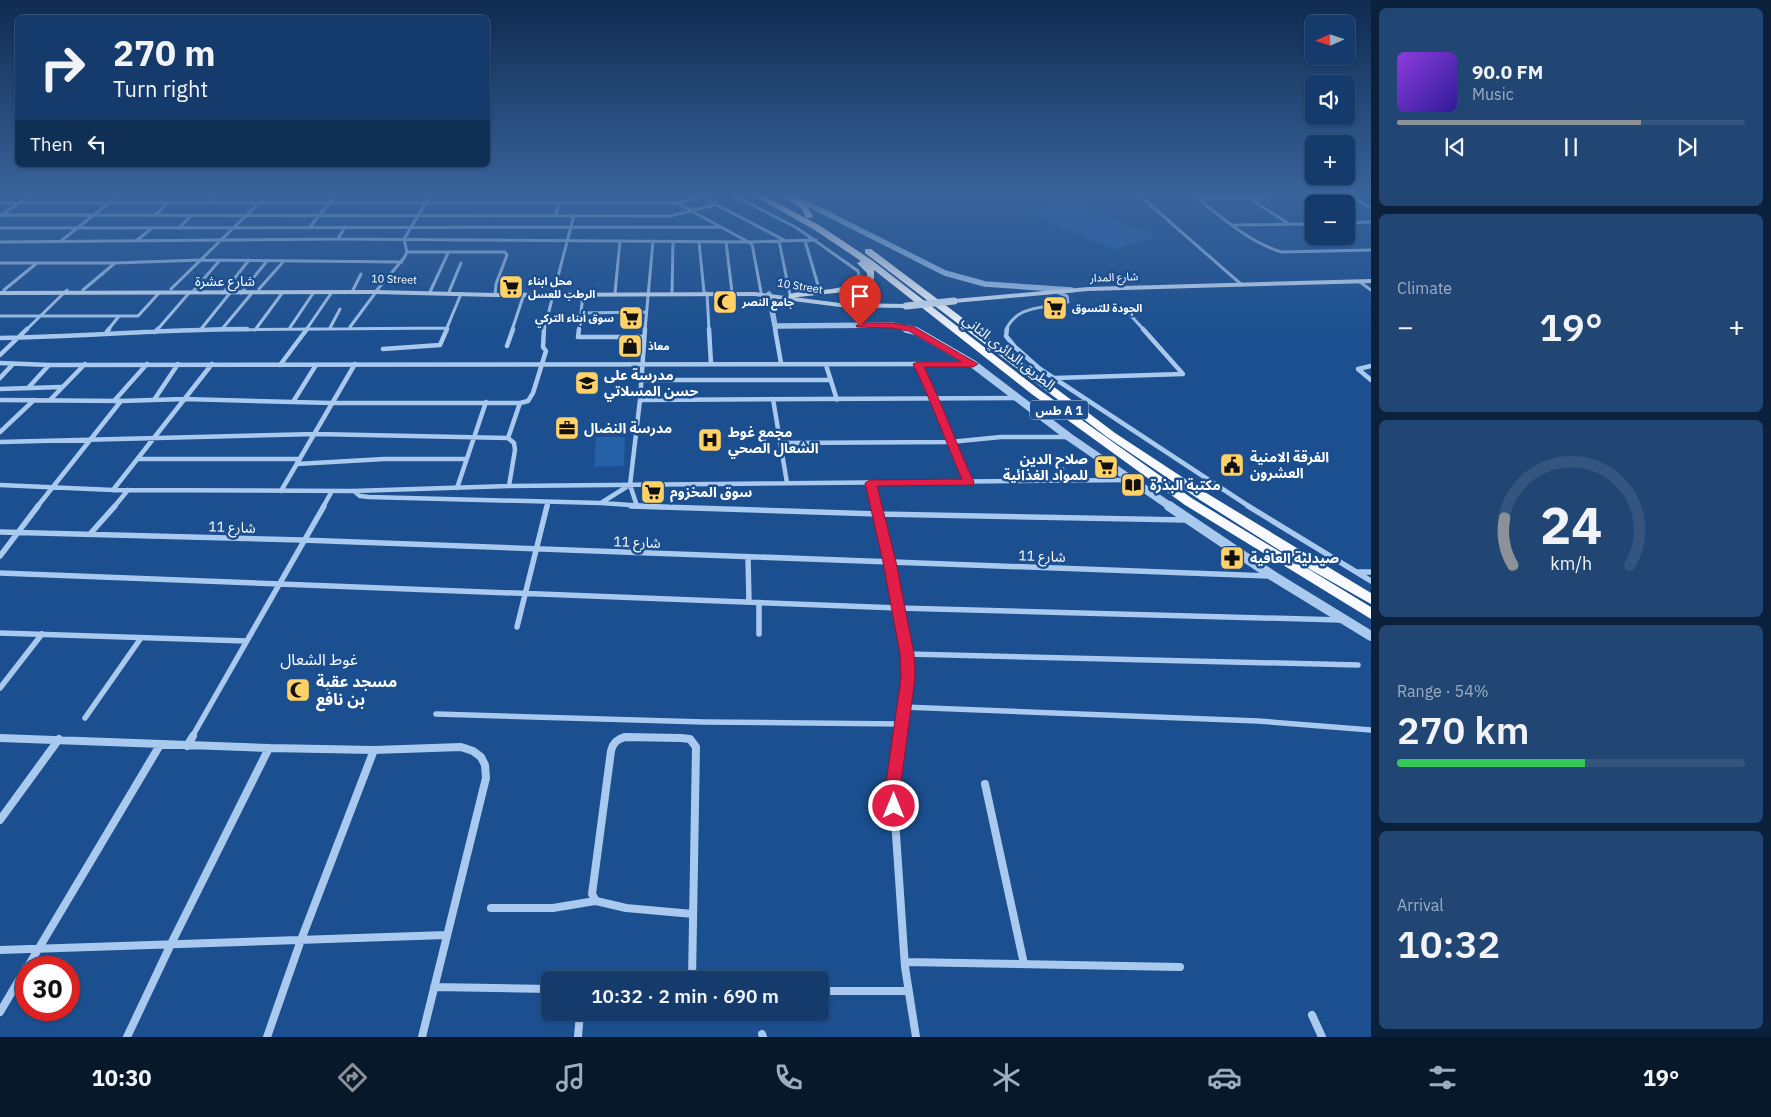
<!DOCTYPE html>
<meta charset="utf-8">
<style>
body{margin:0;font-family:"IBM Plex Sans","Noto Sans Arabic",sans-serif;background:#214673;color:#f1f3f6;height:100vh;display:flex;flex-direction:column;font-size:19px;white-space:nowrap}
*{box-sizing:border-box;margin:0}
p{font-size:16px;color:#9dadc1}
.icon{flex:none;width:28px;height:28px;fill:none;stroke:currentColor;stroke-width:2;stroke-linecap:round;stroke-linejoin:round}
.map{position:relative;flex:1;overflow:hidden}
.panel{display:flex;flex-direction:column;gap:8px;padding:8px;background:#0b203b;width:400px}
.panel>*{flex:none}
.hud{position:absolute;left:15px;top:15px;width:475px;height:152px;border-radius:8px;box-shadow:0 1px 4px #0004,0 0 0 1px #33557e;background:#143b6b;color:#f1f3f6;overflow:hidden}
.needle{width:32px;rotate:267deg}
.buttons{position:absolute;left:1305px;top:15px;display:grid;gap:10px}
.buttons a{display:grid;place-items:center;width:50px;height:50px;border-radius:8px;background:#143b6b;box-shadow:0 1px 4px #0004,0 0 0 1px #33557e;font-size:25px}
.speed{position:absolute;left:15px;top:956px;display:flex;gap:10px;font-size:25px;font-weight:700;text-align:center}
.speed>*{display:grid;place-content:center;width:65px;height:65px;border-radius:50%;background:#143b6b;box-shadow:0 1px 4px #0004,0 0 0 1px #33557e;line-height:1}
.speed .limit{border:8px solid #d22;background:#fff;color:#111}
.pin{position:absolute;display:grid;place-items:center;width:42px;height:42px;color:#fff;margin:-51px -21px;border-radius:50% 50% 50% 0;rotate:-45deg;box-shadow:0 0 5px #0007}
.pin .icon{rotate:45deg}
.me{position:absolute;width:55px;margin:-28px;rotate:0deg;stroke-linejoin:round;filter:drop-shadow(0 0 4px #0008)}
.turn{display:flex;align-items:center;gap:18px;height:105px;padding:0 15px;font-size:22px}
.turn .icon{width:65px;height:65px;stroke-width:2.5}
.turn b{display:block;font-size:35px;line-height:42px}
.then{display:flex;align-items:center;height:48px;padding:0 15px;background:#0003;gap:10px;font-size:19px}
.big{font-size:38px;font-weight:600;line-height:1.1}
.panel .tile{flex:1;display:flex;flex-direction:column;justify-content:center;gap:8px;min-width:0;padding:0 18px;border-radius:8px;background:#214673}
.panel .dial{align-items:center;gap:0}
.dial svg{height:130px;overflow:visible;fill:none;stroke:#33557e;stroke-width:7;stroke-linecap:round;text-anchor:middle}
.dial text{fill:#f1f3f6;stroke:none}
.song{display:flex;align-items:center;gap:15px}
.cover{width:60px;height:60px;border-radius:8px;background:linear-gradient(135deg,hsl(270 70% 55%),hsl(250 70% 35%))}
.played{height:5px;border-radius:2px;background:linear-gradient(90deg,#8c9099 70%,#33557e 70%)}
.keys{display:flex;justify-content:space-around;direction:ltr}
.heat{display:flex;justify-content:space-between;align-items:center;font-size:28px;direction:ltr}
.charge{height:8px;border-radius:4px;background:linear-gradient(90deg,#34c759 54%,#33557e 0)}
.trip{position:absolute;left:541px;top:971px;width:288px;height:50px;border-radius:8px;background:#143b6b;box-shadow:0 1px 4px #0004,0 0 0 1px #33557e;font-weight:600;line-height:50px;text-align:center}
.menu{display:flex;height:80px;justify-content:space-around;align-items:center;background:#08182b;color:#9dadc1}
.menu .icon{width:35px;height:35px}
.menu .current{color:#8c9099}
.menu b{font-size:22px;color:#f1f3f6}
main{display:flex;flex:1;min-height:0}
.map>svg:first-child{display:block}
</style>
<main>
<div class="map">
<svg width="1371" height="1037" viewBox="0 0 1371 1037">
<rect width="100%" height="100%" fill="#1b4f8f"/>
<path fill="#2461a8" d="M1069,200L1157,236L1114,250L1027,213Z
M596,437H625L624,466L594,467Z"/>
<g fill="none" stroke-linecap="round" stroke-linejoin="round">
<path stroke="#a9c9ee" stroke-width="3" d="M731,194L797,228L858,271L859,275L847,283L843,289
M1138,194L1242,285
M1192,194C1220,215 1247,242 1282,252L1371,250
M1351,194V196L1371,208
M698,195L786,241
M1252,198L1271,197
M1200,199L1249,198L1289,224
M0,203H677L707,194
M208,203L216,194
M677,203L752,244L761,292
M0,215L670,216L715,205
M155,215L168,203
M556,215L561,194
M0,216L32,194
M1346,223L1371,222
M1235,225L1314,224
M180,227L192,215
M310,227L336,194
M0,228L721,227
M338,239L345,227
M61,241L120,194
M136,241L152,228
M779,241L790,295
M805,241L820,292
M0,242L338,239L747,242L816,240
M699,242L704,292
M726,242L732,292
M407,252H505L507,255L496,284L495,295
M0,263H115L200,260L402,262
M1360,282L1371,290
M171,289L268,194
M259,289L283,262
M4,290L37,263
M83,290L115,263
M194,290L220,260
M353,290L361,274
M377,290L404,258L407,252L404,239L431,194
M430,292L448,253
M449,292L461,263
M223,293L249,260
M241,293L267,261
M615,293L620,241
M672,293L673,241
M707,293L709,330
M1124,308L1144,330
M581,313L646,312
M0,316H119L108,330
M119,316H138L159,293
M775,326L776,330
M350,327L376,292
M330,328L340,309
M201,329L230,293
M222,329L252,293
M289,329L314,292
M26,330L67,290
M157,330L189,293
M182,330L447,328
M255,330L283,292
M306,330L332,292
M446,330L461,294
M512,330L524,294
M544,330L574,215
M579,330L583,295
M645,330L653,241
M1006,330C1017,304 1045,309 1068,302L1067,296L1057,292"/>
<path stroke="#a9c9ee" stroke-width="4.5" d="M579,329L578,337H644
M709,329L711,364
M775,329L781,363
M1007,329L1006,336L1015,347L1040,369L1250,507
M155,332L158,329
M106,333L109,329
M0,338C82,337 164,329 247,329
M507,346L513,329
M383,349L440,345L447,329
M0,355L27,329
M0,363L49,365L972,364
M918,364L969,482
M280,365L307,329
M826,365L837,400
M1371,366L1358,369L1371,380
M0,378L13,364
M1055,378L1183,374L1143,329
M641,380H831
M29,387L49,365
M0,389L61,387
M773,399L787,483
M0,400L121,401L184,399L332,403H520L528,401L533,393L546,351L543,347L544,329
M50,400L85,364
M154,400L178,364
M640,400L1017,398
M114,401L147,364
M293,402L316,365
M0,432L34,400
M508,438L520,403
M0,442L316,434L508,438L514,443L515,450L509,486
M780,443L950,442L1001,437H1069
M138,459H300
M297,464L384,459H466
M870,483L876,507
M0,485L113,490L353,491L509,486L1130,480
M457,488L486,402
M113,490L212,364
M281,491L355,364
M354,491L360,496L369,497L601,503L660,507
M601,503L628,486
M637,506L630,485L640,400L645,329
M37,507L121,401
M114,507L128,490
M323,507L332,491
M547,507L548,502"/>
<path stroke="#a9c9ee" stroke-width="5.5" d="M631,506L878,514L1186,520
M876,506L890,562L907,654L908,678L900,737
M1248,506L1371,581
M0,532L302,540L1269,576
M90,534L115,506
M0,556L38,506
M748,557L749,602
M1357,572H1371
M0,573L898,608L1341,620
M759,603V634
M517,627L547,506
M0,633L246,641
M907,654L1358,665
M0,688L42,634
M903,707L1258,721L1371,730
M436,714L704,722L901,724
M85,718L141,638
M192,737L324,506
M624,737H635"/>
<path stroke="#a9c9ee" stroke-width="8" d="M900,736L893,790L905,967L916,1037
M0,738L269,748L374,750L461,747L473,751L481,757L485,765L486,778L422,1037
M187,746L193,736
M985,784L1024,964
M0,820L59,739
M491,908H553L595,901
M0,950L446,935
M905,962L1180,967
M27,968L160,745
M692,980L696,747L690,739L681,738L625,737C617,739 613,743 611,751L592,894L596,901L626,908L693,914
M434,987L550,989
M820,991H908
M0,1012L26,968
M1312,1015L1322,1037
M762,1034L763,1037
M127,1037L171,944L269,748
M267,1037L301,940L374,750
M578,1037L580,1012"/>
<path stroke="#a9c9ee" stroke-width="5.5" d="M788,194L945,273L985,284L1072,290
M769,294L775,326L892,325L912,330"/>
<path stroke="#a9c9ee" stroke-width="8" d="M907,329L916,331L973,364L1069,437L1171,507"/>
<path stroke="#a9c9ee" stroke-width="10" d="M1169,506L1273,576L1371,636"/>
<path fill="#d6e6fa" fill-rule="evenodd" d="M1371,279V283L1088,291L954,303L950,301L954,299L1088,287Z
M376,290L495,293L755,292L840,303L906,304L910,306L906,308L840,307L755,296L495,297L376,294L0,295V291Z"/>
<path fill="#f8faff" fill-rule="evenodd" d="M751,194H760L819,225L873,261L1041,391L1193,499L1371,607V619L1185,505L1033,395L874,270V279L857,289L844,292L789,298V294C815,288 845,293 867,276V273L857,263L861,261L813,229Z
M779,194C793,194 807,204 813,216L812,218H806L802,209Z
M865,249H871L1115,433L1208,494L1371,593V604L1311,570L1200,500L1107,437L865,253Z"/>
<path stroke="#d6e6fa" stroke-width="7" d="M906,306L954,301"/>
</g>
<linearGradient id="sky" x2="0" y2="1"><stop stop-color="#0f2b4f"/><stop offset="0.57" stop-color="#39639b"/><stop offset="1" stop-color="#39639b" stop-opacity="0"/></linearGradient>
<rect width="1371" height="339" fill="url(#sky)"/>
<path fill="#e11d48" stroke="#92132f" d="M860,323H892L914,327L978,364L973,367H924C943,405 956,444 974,482L973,485L877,486L896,562L914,654L915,678L900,790L902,806L899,811L894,813L888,811L886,806L885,790L901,678L900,654L883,562L865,483L870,480L962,479C945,441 932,402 913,364L918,362H962L909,331L892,328L857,327L856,326Z"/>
<defs>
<symbol id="supermarket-square" viewBox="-11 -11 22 22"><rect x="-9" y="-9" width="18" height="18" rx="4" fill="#ffd166" stroke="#1b4f8f"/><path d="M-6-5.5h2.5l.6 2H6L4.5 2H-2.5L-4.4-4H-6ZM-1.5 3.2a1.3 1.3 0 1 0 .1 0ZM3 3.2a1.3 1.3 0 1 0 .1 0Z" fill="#111"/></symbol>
<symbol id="mosque-square" viewBox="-11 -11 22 22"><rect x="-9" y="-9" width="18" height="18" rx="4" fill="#ffd166" stroke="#1b4f8f"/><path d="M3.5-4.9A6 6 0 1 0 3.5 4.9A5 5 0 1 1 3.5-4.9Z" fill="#111"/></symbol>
<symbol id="shop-square" viewBox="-11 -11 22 22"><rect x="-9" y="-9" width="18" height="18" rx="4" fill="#ffd166" stroke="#1b4f8f"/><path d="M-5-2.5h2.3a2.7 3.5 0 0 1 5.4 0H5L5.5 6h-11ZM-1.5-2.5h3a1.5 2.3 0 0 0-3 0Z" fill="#111"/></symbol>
<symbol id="school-square" viewBox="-11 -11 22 22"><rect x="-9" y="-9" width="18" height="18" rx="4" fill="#ffd166" stroke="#1b4f8f"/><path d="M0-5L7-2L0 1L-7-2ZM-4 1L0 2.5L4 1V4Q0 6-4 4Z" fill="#111"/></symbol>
<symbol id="office-square" viewBox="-11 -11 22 22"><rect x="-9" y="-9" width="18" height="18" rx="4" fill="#ffd166" stroke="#1b4f8f"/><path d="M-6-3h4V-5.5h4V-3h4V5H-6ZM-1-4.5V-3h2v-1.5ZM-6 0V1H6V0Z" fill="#111"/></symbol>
<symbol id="hospital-square" viewBox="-11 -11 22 22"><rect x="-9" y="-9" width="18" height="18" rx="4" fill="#ffd166" stroke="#1b4f8f"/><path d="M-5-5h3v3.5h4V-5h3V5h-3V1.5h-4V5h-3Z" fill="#111"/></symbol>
<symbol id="civic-square" viewBox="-11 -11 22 22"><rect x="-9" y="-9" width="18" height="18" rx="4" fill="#ffd166" stroke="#1b4f8f"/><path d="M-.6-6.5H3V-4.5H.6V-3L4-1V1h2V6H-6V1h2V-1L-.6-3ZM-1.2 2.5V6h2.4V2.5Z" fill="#111"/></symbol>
<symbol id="library-square" viewBox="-11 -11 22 22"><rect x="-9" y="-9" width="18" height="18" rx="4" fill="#ffd166" stroke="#1b4f8f"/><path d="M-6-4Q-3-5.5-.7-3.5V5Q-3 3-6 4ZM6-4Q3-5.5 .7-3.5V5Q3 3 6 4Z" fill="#111"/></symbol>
<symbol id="pharmacy-square" viewBox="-11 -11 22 22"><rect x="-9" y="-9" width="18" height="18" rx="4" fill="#ffd166" stroke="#1b4f8f"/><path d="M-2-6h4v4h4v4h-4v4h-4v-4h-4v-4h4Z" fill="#111"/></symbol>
</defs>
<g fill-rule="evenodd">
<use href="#supermarket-square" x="497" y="273" width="28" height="28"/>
<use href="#mosque-square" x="711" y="288" width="28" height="28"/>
<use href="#supermarket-square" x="1041" y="294" width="28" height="28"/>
<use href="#supermarket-square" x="617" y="304" width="28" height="28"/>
<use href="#shop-square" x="616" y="332" width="28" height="28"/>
<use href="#school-square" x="573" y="369" width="28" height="28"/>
<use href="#office-square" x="553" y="414" width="28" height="28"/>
<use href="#hospital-square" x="696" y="426" width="28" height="28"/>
<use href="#civic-square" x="1218" y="451" width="28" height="28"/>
<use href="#supermarket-square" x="1092" y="453" width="28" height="28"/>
<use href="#library-square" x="1119" y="471" width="28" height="28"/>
<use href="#supermarket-square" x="639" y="478" width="28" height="28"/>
<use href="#pharmacy-square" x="1218" y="544" width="28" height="28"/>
<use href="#mosque-square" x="284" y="676" width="28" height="28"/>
</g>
<g text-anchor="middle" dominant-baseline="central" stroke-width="5" stroke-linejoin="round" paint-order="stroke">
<g font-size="11" fill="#fff" stroke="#1b4f8f">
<text transform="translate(1114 277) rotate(-2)">شارع المدار</text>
<text transform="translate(394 279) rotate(2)">10 Street</text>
<text transform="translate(800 286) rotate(9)">10 Street</text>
</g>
<g font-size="11" font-weight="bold" fill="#fff" stroke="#1b4f8f" text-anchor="start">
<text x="528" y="281">محل ابناء<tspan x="528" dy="13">الرطب للعسل</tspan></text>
<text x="742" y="302">جامع النصر</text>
<text x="1072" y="308">الجودة للتسوق</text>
<text x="614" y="318" text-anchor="end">سوق أبناء التركي</text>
<text x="648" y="346">معاذ</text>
</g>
<rect fill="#1b4f8f" stroke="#bbcadd" stroke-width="1" x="1030" y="400.5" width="58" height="19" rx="4"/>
<g font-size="12" font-weight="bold" fill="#fff">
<text x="1059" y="410">طس A 1</text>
</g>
<g font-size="14" fill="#fff" stroke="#1b4f8f">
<text x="225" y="281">شارع عشرة</text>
</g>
<g font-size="14" fill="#fff" stroke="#1b4f8f">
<text transform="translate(1009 352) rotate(38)">الطريق الدائري الثاني</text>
<text transform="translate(232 527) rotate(2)">شارع 11</text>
<text transform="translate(637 542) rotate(2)">شارع 11</text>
<text transform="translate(1042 556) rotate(2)">شارع 11</text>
</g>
<g font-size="14" font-weight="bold" fill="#fff" stroke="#1b4f8f" text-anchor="start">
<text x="604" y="375">مدرسة على<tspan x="604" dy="16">حسن المسلاتي</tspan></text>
<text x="584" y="428">مدرسة النضال</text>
<text x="728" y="432">مجمع غوط<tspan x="728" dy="16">الشعال الصحي</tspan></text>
<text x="1250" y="457">الفرقة الامنية<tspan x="1250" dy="16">العشرون</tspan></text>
<text x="1088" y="459" text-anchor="end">صلاح الدين<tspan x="1088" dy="16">للمواد الغذائية</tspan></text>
<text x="1150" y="485">مكتبة البذرة</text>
<text x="670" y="492">سوق المخزوم</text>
<text x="1250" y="558">صيدلية العافية</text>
</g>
<g font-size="16" fill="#fff" stroke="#1b4f8f">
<text x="319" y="659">غوط الشعال</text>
</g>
<g font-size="16" font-weight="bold" fill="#fff" stroke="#1b4f8f" text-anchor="start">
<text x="316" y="681">مسجد عقبة<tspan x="316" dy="18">بن نافع</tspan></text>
</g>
</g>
</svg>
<div class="buttons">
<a><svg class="needle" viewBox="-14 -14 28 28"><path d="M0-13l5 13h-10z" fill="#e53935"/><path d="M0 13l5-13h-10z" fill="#9dadc1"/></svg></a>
<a><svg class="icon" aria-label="sound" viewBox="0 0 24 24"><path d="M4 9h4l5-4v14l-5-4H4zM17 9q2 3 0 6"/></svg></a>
<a>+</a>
<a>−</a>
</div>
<div class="speed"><div class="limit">30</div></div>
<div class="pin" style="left:860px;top:326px;background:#d93025"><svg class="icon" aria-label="arrive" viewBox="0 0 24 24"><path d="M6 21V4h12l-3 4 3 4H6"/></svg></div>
<svg class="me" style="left:894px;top:806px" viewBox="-20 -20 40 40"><circle r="17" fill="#e11d48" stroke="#fff" stroke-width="3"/><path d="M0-11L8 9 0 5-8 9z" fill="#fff"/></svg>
<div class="trip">10:32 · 2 min · 690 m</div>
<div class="hud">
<div class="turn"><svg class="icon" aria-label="right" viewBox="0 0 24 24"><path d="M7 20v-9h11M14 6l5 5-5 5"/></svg><div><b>270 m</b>Turn right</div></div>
<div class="then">Then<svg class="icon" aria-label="left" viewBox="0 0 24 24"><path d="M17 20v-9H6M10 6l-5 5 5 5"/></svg></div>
</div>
</div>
<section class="panel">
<div class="tile">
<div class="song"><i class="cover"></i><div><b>90.0 FM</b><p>Music</p></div></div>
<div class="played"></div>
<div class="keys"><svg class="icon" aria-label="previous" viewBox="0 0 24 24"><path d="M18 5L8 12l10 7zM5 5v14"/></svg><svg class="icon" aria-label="pause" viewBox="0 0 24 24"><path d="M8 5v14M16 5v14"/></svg><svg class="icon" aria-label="next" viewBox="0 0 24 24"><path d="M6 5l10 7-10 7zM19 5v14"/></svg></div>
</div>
<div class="tile"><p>Climate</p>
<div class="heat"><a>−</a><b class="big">19°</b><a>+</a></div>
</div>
<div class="tile dial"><svg viewBox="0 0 100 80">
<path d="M14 69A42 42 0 1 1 86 69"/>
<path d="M14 69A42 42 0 0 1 9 40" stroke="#8c9099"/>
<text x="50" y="56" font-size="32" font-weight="700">24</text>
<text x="50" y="72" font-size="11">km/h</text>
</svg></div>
<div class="tile"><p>Range · 54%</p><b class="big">270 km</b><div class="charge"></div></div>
<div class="tile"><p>Arrival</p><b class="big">10:32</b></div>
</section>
</main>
<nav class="menu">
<b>10:30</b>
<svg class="icon current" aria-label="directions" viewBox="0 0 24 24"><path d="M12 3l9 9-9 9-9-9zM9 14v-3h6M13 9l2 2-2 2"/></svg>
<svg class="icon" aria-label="music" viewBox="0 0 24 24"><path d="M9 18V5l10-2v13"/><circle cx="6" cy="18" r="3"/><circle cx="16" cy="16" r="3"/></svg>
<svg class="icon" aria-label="phone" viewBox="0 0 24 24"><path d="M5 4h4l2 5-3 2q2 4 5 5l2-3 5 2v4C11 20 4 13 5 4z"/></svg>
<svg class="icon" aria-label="climate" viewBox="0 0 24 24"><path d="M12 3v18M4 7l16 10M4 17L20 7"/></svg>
<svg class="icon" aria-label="car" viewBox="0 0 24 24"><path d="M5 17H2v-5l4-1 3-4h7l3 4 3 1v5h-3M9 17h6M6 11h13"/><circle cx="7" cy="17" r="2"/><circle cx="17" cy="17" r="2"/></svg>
<svg class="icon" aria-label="filters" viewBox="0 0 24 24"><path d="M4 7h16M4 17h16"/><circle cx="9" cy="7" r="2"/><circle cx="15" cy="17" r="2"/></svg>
<b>19°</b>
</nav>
